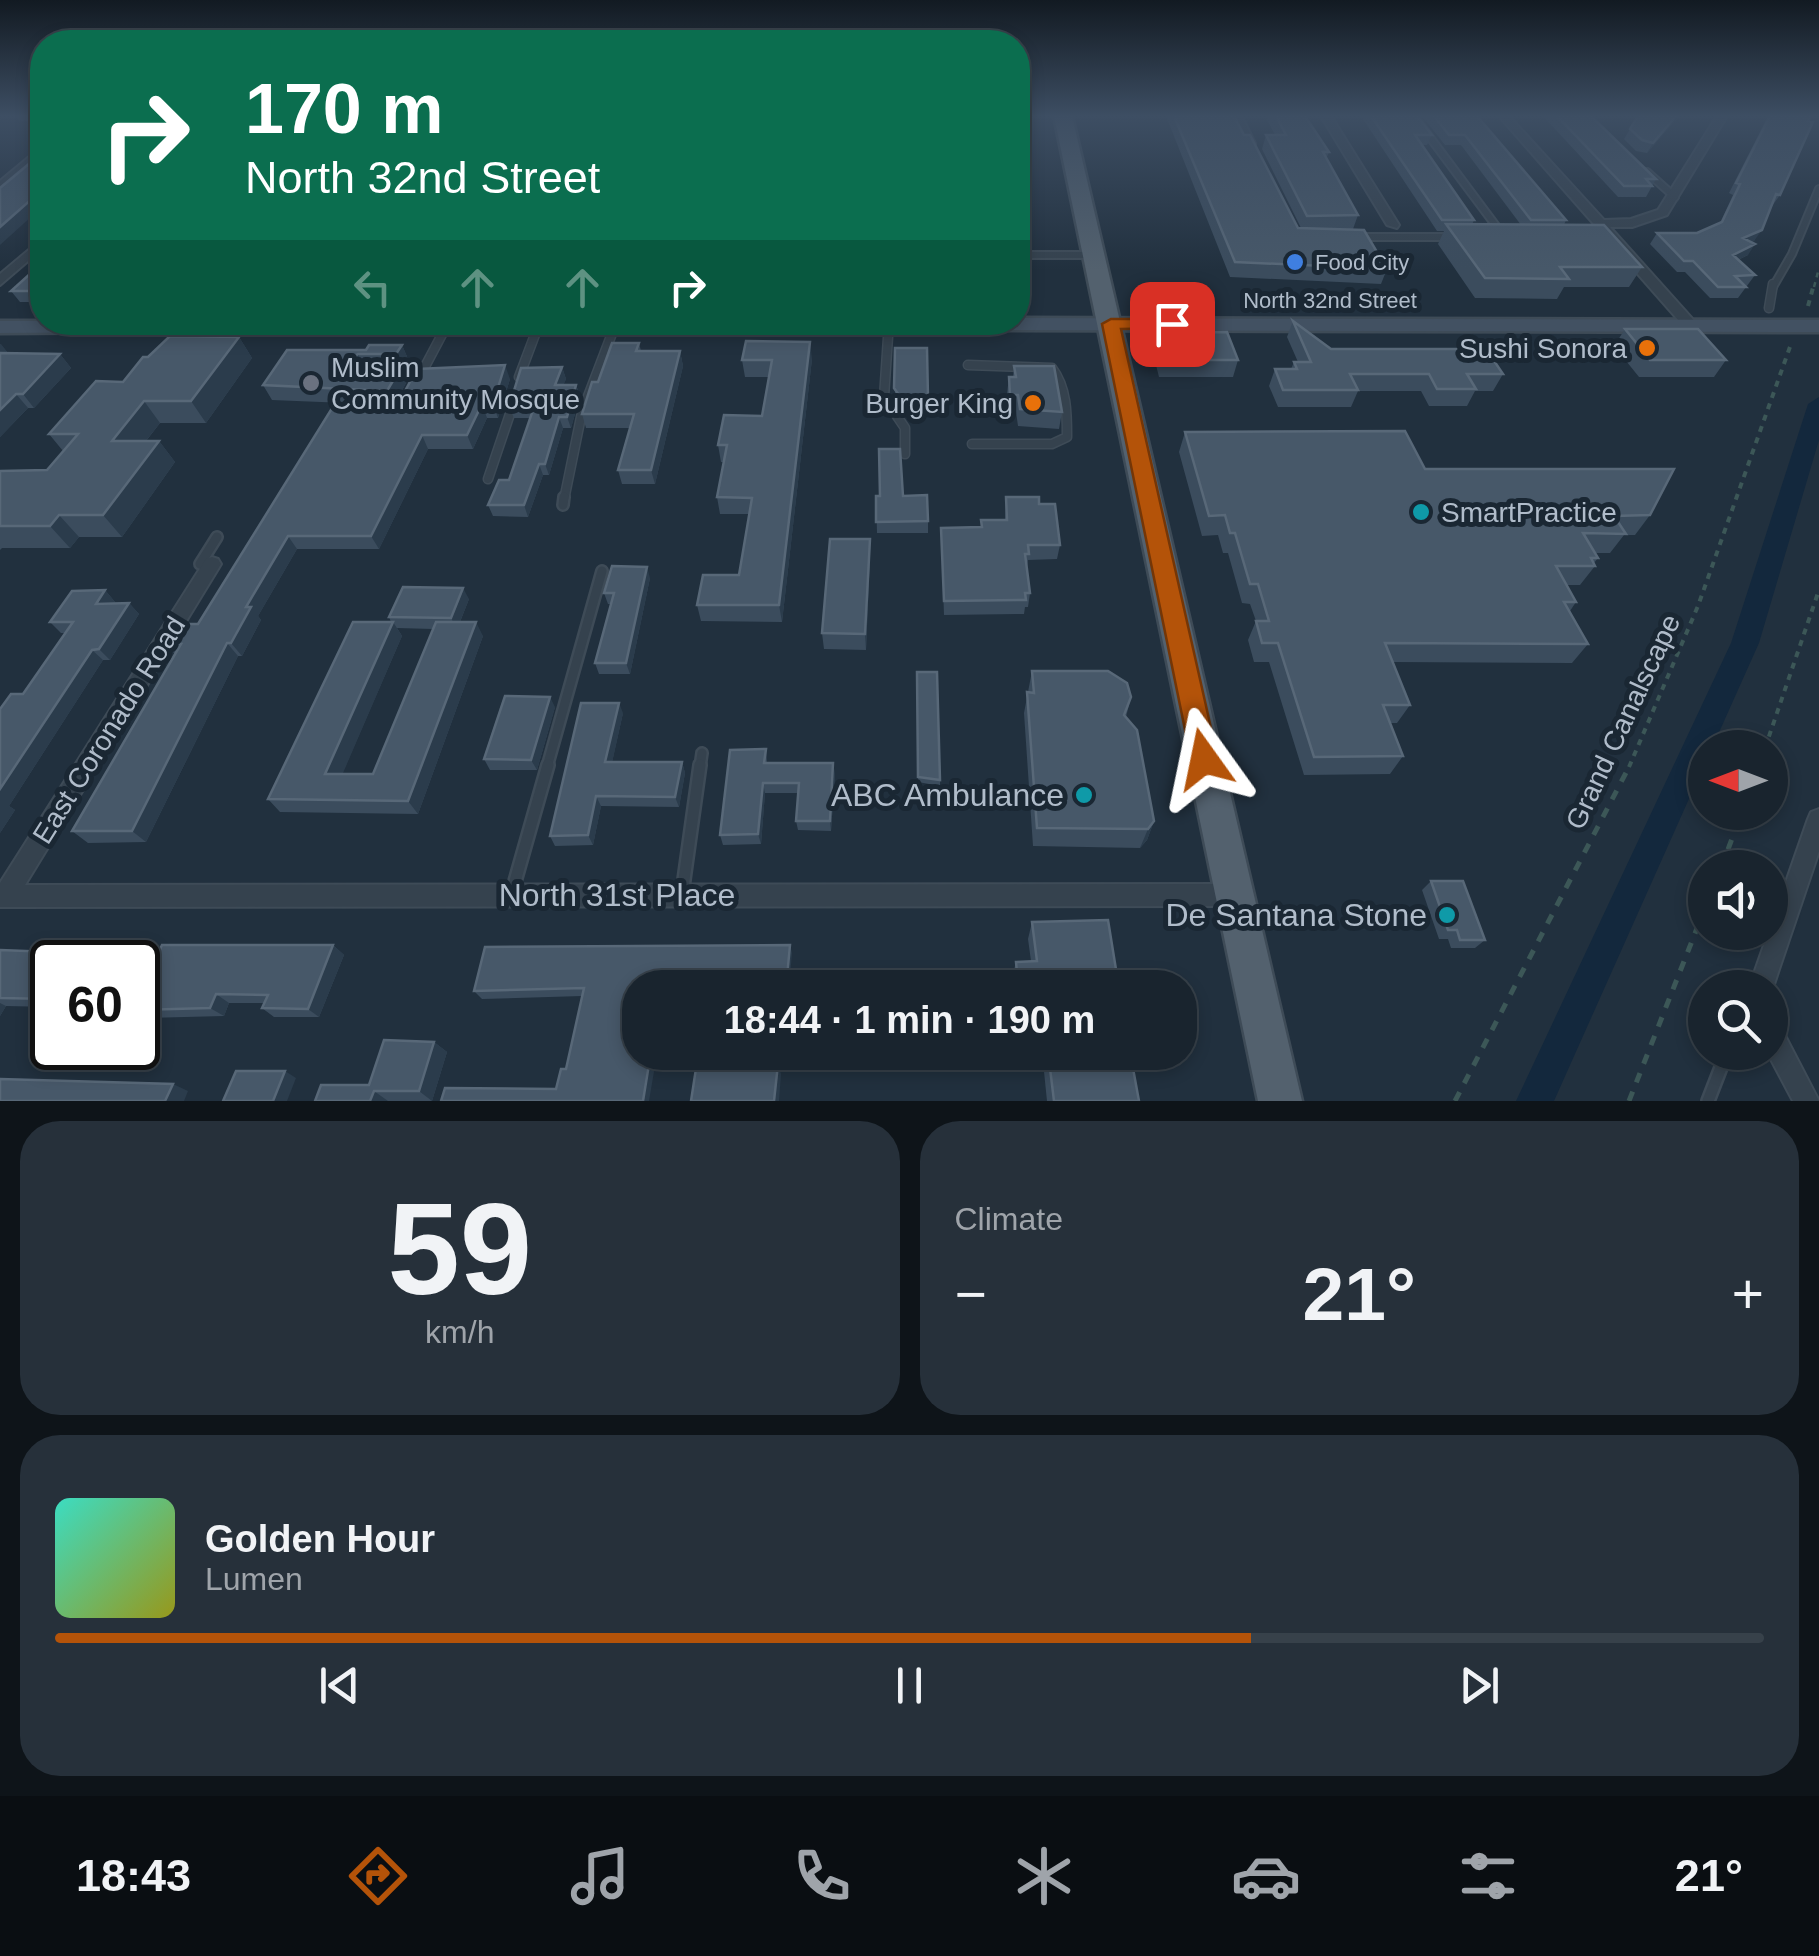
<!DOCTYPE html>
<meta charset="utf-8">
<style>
body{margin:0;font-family:Helvetica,sans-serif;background:#26303a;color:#f1f3f6;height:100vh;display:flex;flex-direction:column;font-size:38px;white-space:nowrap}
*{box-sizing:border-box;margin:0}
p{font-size:32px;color:#9fa4aa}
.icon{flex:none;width:55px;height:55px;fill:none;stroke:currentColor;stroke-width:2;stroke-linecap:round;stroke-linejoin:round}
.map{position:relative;height:1101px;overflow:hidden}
.details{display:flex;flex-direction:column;gap:20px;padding:20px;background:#0e1419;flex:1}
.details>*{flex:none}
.top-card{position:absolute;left:30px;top:30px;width:1000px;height:305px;border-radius:40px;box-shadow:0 5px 15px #0003,0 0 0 2px #37414a;background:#0b6e4f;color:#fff;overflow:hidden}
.needle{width:65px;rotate:270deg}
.tools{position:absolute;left:1688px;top:730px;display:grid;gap:20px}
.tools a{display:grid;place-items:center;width:100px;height:100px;border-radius:50%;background:#19242e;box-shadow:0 5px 15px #0003,0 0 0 2px #37414a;font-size:50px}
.speed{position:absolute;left:30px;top:940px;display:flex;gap:20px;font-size:50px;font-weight:700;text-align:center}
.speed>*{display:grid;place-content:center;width:130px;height:130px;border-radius:50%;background:#19242e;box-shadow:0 5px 15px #0003,0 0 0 2px #37414a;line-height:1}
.speed .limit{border:5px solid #111;border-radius:15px;background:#fff;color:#111}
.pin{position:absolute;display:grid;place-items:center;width:85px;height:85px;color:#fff;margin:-42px;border-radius:20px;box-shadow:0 5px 15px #0006}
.me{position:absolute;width:110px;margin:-55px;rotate:348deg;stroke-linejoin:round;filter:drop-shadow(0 0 8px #0008)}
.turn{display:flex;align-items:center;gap:35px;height:210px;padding:0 50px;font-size:45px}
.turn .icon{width:130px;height:130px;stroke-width:2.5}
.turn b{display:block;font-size:70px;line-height:85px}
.lanes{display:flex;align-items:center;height:95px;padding:0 50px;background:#0003;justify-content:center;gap:50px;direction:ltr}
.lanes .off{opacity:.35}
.big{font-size:75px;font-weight:700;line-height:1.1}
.details .card{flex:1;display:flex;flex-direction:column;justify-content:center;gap:15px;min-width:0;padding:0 35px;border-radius:40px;background:#26303a}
.details .dial{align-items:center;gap:0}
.dial b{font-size:130px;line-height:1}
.song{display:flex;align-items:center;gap:30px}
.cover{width:120px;height:120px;border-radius:15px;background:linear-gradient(135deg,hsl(170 70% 55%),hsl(60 70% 35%))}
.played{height:10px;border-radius:5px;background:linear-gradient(90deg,#b45309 70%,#37414a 70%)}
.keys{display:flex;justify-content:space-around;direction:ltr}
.heat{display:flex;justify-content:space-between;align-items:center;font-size:55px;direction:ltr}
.details .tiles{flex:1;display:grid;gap:20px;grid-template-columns:1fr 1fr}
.card:last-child{grid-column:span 2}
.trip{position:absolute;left:622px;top:970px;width:575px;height:100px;border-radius:40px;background:#19242e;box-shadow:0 5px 15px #0003,0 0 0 2px #37414a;font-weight:700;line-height:100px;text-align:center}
.dock{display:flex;height:160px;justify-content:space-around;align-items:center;background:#0a0e12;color:#9fa4aa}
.dock .icon{width:70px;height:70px}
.dock .current{color:#b45309}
.dock b{font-size:45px;color:#f1f3f6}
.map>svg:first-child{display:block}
</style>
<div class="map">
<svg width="1819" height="1101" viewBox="0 0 1819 1101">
<rect width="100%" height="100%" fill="#21303e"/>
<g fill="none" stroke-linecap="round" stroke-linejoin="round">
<path fill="#13283d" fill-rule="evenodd" d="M1819,397V440L1759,643L1712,748H1705V763L1554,1101H1516L1731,643L1808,404Z"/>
<defs>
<path id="service-far3" d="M1238,116L1252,144
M1414,116L1502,234
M1647,172L1675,197
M0,185L42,150
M1356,237H1450
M1018,255H1095
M1773,287L1792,254L1819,189"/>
<path id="service-far2" d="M1769,308L1773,284
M889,322L884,397L905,428V454
M968,365L1052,368C1067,388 1067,413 1067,437L1052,444H972
M420,376L447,325
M519,377L539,324
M488,479L514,402
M564,500L582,412L616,323"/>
<path id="service-far1" d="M563,505L564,497
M211,564H200L217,537
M547,767L602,571
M700,767L702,753"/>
<path id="service" d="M512,892L548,765
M682,894L700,765
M1708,1101L1727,1052"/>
<path id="minor" d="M1321,116H1331L1399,225L1397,228L1387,225Z
M1499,116H1509L1604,220L1631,219L1658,210L1717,116H1727L1667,215L1632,227H1610L1697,324V330H1687Z
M42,239V249L0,285V274Z
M212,557L218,559L221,564L218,569L25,885L1234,884L1242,887L1245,895L1242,903L1234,906L0,907V883L206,559Z
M1819,809V851L1770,996V988H1749L1808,819L1811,812Z
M1770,1020L1779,1024L1819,1101H1793L1767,1052H1770Z"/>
<path id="secondary" d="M1018,318L1819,320V332L616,329L0,333V321L1018,322Z"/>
<path id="primary" d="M1054,116H1072L1302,1101H1258Z"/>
</defs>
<use href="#service-far3" stroke="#3e4b57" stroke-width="10"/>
<use href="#service-far2" stroke="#3e4b57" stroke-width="11"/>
<use href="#service-far1" stroke="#3e4b57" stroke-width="14"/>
<use href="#service" stroke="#3e4b57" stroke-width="16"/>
<use href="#minor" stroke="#3e4b57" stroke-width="4"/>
<use href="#secondary" stroke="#3e4b57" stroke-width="5"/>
<use href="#primary" stroke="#3e4b57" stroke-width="5"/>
<path stroke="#3c5757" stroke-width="2.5" stroke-dasharray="5 5" stroke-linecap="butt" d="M1814,287L1819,268"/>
<path stroke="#3c5757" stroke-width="4" stroke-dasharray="6 6" stroke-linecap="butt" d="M1808,306L1814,284
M1765,748L1819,590
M1629,767L1698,606L1791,344"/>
<path stroke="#3c5757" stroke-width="5" stroke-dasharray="10 10" stroke-linecap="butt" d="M1721,868L1742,812
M1455,1101L1630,765
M1629,1101L1705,908"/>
<use href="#service-far3" stroke="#35424e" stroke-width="6"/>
<use href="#service-far2" stroke="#35424e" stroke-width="8"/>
<use href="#service-far1" stroke="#35424e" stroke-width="9"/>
<use href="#service" stroke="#35424e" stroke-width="11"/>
<use href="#minor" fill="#35424e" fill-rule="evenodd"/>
<use href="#secondary" fill="#425162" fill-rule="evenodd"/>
<use href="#primary" fill="#53616e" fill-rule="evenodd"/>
</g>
<path fill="#3b4c5d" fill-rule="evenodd" d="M16,116H42V121H20Z
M1018,116H1024L1023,131L1018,132Z
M1166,116H1234L1298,228H1301L1262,149L1266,135H1275L1265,116H1305L1329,152L1326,159L1358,215L1353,229L1387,269L1381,284L1230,277Z
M1361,116H1417L1432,135L1427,145H1422L1474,220L1472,225H1521L1461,145H1445L1422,116H1477L1566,220L1564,225L1642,267L1629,287H1564L1557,299L1475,298L1438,244L1444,231H1437Z
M1543,116H1591L1656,179L1646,197H1618Z
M1638,116H1679L1647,153L1636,151L1624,139Z
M1768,116H1811L1780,195L1772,206L1754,241L1751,242L1748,255L1738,260L1755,275L1738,298H1710L1685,272H1677L1650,244L1657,233H1697L1720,223L1733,195L1729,193Z
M42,263V302H20L11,291Z
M1293,321L1331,349L1503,374L1493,391H1475L1467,406H1429L1421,391H1358L1351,407H1278L1269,386L1275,369H1291L1294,362H1298L1287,337Z
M1625,329L1726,360L1714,377H1639L1614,346Z
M1156,333L1238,360L1233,377H1159L1152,349Z
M239,337L252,358L206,423H160L146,441H159L175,462L122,537H79L70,548H2L0,550V471L47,470L63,451L49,434L123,382L148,357Z
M639,343L641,351H680L683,366L655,484H622L618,470L630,428H586L582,414L598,382Z
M0,344L8,353L60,354L71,368L34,408H28L0,437Z
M402,345L408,359L403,368H365L406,383L394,405L272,400L263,385L366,350Z
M895,348H927L928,409H901L895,399Z
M812,359L782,622L701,621L697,605L739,575L749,514H720L717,497L724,462H721L718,445L762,416L769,377H745L742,360Z
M1014,366L1062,412L1059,429L1018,426L1016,412H1009L1007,394L1009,377H1013Z
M562,367L566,379L563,385H576L580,396L571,428H563L549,475H543L528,517L493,516L488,505L509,480L530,418H514L509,407Z
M510,379L498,418H487L473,449H428L379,549H297L258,616L261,620L242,656H238L146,842L88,843L72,831L175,654L165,644L198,624L334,405H412L405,391Z
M1185,432L1425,469L1650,515L1635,535H1624L1610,553H1595L1598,558L1594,563L1595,566L1580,585H1567L1576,602L1570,611L1588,644L1572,663L1393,662L1410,705L1397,723H1390L1403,756L1390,774L1304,775L1269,662H1254L1248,640L1256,621L1250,604L1242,603L1228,553H1223L1218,535L1202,536L1179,452Z
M876,496H903L928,521V533H877Z
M1006,497L1039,504L1060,545L1057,559L1028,560L1027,567L1030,593L1028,607H1025L1024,614L944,615L941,528L981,527V520H1005Z
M870,556L866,650L824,649L822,633Z
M650,578L630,674H599L595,663L611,604H608L604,593Z
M105,590L115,602L114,603H129L139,614L110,660H103L9,806L15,810L0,833L23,694L65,633H61L50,622Z
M469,599L460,622L483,636L418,814L280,812L268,799L391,622L389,617ZM397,628L433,629L373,774H342L402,636Z
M1032,671L1131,697L1126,717L1154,821L1147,840L1140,848L1033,846L1024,713Z
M917,672L940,780V786L918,782Z
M555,707L537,770H490L484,759Z
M623,713L612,762H682L685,773L679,807L601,806L593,845L555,846L550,836Z
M766,749L767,763L835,773L831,831L798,830L796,821L798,793H765L761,844L723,845L720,835Z
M1431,881L1485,940L1475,948H1451L1448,939H1439L1422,890Z
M1032,922L1119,988L1013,985L1012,978L1016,962L1031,961L1028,939Z
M333,945L344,955L319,1017H274L262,1008L264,1003H229L224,1016L146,1018L138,1013V962H52V1007L6,1006L0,1016V950L157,956Z
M792,953L640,988V1052H663V1054H657L556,1089L566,1069L582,996L482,999L474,991Z
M434,1042L447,1052L432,1101H315L369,1085Z
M1042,1052H1130L1139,1101H1047Z"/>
<path fill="#2b3c4c" d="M1676,116H1679L1647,153L1653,143Z
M42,190V207L0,245V227Z
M1762,230L1754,241L1736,249L1743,238Z
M1755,244L1748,255L1725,266L1733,255Z
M239,337L252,358L206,423L191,401Z
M810,342L812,359L782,622L779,605Z
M1,344L12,358L0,363V345Z
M402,345L408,359L403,368L396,354Z
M680,351L683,366L655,484L651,470Z
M60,354L71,368L34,408L23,394Z
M358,354L365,368L358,373L351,359Z
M505,365L510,379L498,418L493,404Z
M562,367L566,379L559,396L555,385Z
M400,369L406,383L394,405L387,391Z
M576,385L580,396L571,428L567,417Z
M16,394L28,408L0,437V410Z
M144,401L160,423L129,462L112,441Z
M482,404L487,418L473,449L467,435Z
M559,417L563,428L549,475L545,464Z
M422,435L428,449L379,549L371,536Z
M159,441L175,462L122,537L103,515Z
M539,464L543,475L528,517L524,505Z
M59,515L79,537L70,548L50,526Z
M288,536L297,549L258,616L261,620L242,656L231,643L246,607Z
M870,539V556L866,650L865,634Z
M647,567L650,578L630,674L626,663Z
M463,588L469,599L457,629L451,618Z
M105,590L115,602L107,615L96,604Z
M129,603L139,614L110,660L99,649Z
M393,622L402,636L337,787L325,774Z
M476,622L483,636L418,814L408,801Z
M227,643L238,656L146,842L132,831Z
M92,650L103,660L9,806L15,810L0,833V789Z
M550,697L555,707L537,770L531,760Z
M619,703L623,713L610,772L605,762Z
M682,762L685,773L679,807L675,797Z
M833,763L835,773L831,831L830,821Z
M763,783L765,793L761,844L758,834Z
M596,796L601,806L593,845L588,835Z
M1154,821L1147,840L1140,848L1148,829Z
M333,945L344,955L319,1017L308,1009Z
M790,945L792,953L789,988H786Z
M216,994L229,1003L224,1016L210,1008Z
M0,1003L6,1006L0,1016Z
M434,1042L447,1052L432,1101L419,1091Z
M651,1052L657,1054L649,1101H643Z
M778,1064L781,1074L779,1101H774Z
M285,1071L296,1078L287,1101H273Z
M173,1084L188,1091L184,1101H165Z
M374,1091L388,1101H370Z"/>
<path fill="#475869" stroke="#586878" stroke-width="2.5" d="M1174,116H1234L1244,135H1250L1298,228L1364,230L1387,269L1235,262Z
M1276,116H1305L1329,152H1323L1358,215L1307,216L1266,135H1286Z
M1371,116H1417L1432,135H1415L1474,220H1442Z
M1434,116H1477L1566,220H1531L1465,135H1449Z
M1557,116H1591L1656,179H1646L1652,186H1624Z
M1638,116H1676L1653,143L1642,140L1630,129Z
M1770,116H1811L1808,121L1813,122L1780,195L1776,194L1762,230L1743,238L1755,244L1733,255L1755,275L1735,276L1746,287H1718L1693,261H1684L1657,233H1697L1722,222L1740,184L1736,183Z
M42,153V190L0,227V188Z
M1446,224L1604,225L1642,267H1560L1569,279L1485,278Z
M42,263V291H11Z
M1293,321L1331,349H1486L1503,374H1467L1476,389H1437L1429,374H1350L1358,390H1283L1275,369H1297L1294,362H1311Z
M1625,329H1698L1726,360H1650Z
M1227,332L1238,360H1163L1156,333Z
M170,336L239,337L191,401H144L112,441H159L103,515H59L50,526H0V471L47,470L78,434H49L96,381L123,382L143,357H148Z
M746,341L810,342L779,605H697L703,575H739L752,498L717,497L727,445H718L724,415L762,416L772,360H742Z
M612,343H639L636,351H680L651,470H618L634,414H582L592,382H598Z
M369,345H402L396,354H358L351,359L357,369H400L387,391L263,385L287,350H366Z
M895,348H927L928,398H901L894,388Z
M0,353L60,354L23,394H16L0,410Z
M505,365L493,404H482L467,435H422L371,536H288L246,607H251L231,643H227L132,831H72L181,644H165L177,624H198L334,405L432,406L438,399L434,392L405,391L417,369Z
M1014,366H1054L1062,412L1020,409L1018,395H1010L1009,377H1016Z
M562,367L555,385H576L567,417H559L545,464H539L524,505H488L499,480H509L534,407H509L521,368Z
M1405,431L1425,469H1674L1650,515L1614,516L1626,534L1583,533L1598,558H1591L1595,566H1556L1576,602H1564L1588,644L1385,643L1410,705H1383L1403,756L1314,757L1278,643H1262L1256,621H1269L1258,584H1250L1235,533H1230L1225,515L1209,516L1185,432Z
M879,449H900L903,496L927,495L928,521L876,522V496H880Z
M1006,497H1039V504H1055L1060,545H1028L1029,554H1025L1030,593H1025L1026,600L944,601L941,528L982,527L981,520H1007Z
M830,539H870L865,634L822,633Z
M612,566L647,567L626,663H595L614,593H604Z
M403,587L463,588L451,618L389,617Z
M105,590L96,604L129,603L99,649L92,650L0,789V709L11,694H23L73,622H50L72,591Z
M353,622H393L325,774H373L436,622H476L408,801L268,799Z
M1032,671H1108L1127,683L1131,697L1124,715L1137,730L1154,821L1148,829L1037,828L1027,692L1034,693Z
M917,672H937L940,780L918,777Z
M505,696L550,697L531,760L484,759Z
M581,703H619L605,762H682L675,797L596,796L588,835L550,836Z
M766,749L764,763H833L830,821H796L799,783H763L758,834L720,835L730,750Z
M1431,881H1463L1485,940H1460L1457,930H1448Z
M1108,920L1119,988H945L1018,984L1016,962L1037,961L1032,922Z
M162,945H333L308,1009L262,1008L268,995L216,994L210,1008L138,1010V962H52V999L0,998V950L157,956Z
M790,945L786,988H640V1052H651L643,1101H441L445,1088L556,1089L561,1069H566L584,988L474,991L485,947Z
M384,1040L434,1042L419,1091H374L370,1101H315L321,1085H369Z
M1048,1052H1130L1139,1101H1054Z
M697,1062L778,1064L774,1101H691Z
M236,1071H285L273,1101H223Z
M0,1079L173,1084L165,1101H0Z"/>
<linearGradient id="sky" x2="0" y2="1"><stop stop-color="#121a22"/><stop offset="0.43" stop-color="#3d4e63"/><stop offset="1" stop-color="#3d4e63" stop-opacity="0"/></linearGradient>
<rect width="1819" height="270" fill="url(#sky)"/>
<path fill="#b45309" stroke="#753606" stroke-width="2.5" d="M1172,319L1179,320V328L1121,329L1218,759L1214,768L1204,771L1195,768L1191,759L1102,324L1111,319Z"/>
<circle fill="#3f7fe0" stroke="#1a2733" stroke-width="4" cx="1295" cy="262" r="10"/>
<g fill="#e8710a" stroke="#1a2733" stroke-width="4">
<circle cx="1647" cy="348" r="10"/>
<circle cx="1033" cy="403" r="10"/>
</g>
<circle fill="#6b7280" stroke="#1a2733" stroke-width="4" cx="311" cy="383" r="10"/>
<g fill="#0f9aa8" stroke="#1a2733" stroke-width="4">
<circle cx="1421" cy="512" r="10"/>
<circle cx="1084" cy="795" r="10"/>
<circle cx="1447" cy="915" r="10"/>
</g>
<g text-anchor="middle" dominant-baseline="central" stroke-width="10" stroke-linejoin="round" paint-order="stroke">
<g font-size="22" fill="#b0bcca" stroke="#1a2733" text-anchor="start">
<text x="1315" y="262">Food City</text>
</g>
<g font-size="22" fill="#b0bcca" stroke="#1a2733">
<text x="1330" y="300">North 32nd Street</text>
</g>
<g font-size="28" fill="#b0bcca" stroke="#1a2733" text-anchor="end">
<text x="1627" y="348">Sushi Sonora</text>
<text x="331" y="367" text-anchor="start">Muslim<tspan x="331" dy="32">Community Mosque</tspan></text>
<text x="1013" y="403">Burger King</text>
<text x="1441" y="512" text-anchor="start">SmartPractice</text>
</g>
<g font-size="28" fill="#b0bcca" stroke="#1a2733">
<text transform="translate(1623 722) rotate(-65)">Grand Canalscape</text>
<text transform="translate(109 730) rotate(-58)">East Coronado Road</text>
</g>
<g font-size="32" fill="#b0bcca" stroke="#1a2733" text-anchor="end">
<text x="1064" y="795">ABC Ambulance</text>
<text x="1427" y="915">De Santana Stone</text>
</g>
<g font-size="32" fill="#b0bcca" stroke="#1a2733">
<text x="617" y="895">North 31st Place</text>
</g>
</g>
</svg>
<div class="tools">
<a><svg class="needle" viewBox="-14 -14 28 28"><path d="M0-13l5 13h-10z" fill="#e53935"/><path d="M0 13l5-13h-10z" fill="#9fa4aa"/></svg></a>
<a><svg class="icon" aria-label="sound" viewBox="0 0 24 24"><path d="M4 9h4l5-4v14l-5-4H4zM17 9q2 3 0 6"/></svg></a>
<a><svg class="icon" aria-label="search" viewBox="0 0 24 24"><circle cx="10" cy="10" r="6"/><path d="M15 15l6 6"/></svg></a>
</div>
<div class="speed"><div class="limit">60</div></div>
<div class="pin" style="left:1172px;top:324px;background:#d93025"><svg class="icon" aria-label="arrive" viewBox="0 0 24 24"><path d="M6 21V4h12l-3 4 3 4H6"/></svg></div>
<svg class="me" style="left:1204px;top:759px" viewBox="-20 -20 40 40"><path d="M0-17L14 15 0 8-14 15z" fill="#b45309" stroke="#fff" stroke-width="4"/></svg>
<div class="trip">18:44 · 1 min · 190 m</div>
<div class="top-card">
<div class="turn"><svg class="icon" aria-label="right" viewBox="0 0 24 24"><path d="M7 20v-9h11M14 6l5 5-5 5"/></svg><div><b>170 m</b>North 32nd Street</div></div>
<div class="lanes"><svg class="icon off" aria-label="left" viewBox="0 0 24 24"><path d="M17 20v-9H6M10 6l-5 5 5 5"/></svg><svg class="icon off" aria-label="ahead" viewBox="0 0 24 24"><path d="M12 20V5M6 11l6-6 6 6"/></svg><svg class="icon off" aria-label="ahead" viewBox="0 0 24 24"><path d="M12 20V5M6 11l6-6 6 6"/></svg><svg class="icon" aria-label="right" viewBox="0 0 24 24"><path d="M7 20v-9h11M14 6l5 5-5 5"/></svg></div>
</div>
</div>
<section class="details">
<div class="tiles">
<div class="card dial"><b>59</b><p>km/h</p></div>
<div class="card"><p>Climate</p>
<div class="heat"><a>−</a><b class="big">21°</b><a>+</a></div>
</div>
<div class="card">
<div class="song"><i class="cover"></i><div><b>Golden Hour</b><p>Lumen</p></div></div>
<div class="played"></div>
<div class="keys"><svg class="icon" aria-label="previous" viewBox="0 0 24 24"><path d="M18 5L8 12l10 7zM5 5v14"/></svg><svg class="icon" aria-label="pause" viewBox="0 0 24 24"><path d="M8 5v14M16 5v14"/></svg><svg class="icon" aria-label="next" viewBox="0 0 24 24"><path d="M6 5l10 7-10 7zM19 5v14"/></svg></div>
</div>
</div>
</section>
<nav class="dock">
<b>18:43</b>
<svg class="icon current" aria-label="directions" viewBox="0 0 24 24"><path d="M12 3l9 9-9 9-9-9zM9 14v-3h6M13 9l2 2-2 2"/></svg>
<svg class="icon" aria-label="music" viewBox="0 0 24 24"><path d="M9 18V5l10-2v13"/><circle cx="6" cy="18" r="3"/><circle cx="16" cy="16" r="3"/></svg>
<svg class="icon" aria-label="phone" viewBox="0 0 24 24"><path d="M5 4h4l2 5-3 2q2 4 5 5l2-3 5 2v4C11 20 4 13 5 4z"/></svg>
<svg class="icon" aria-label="climate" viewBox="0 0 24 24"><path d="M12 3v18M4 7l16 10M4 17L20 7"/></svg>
<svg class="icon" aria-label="car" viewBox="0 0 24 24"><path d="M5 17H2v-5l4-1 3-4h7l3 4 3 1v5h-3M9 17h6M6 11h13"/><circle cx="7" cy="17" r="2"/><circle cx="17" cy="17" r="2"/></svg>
<svg class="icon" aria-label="filters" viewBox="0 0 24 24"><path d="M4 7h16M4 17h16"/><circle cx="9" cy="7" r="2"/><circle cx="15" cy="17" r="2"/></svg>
<b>21°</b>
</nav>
